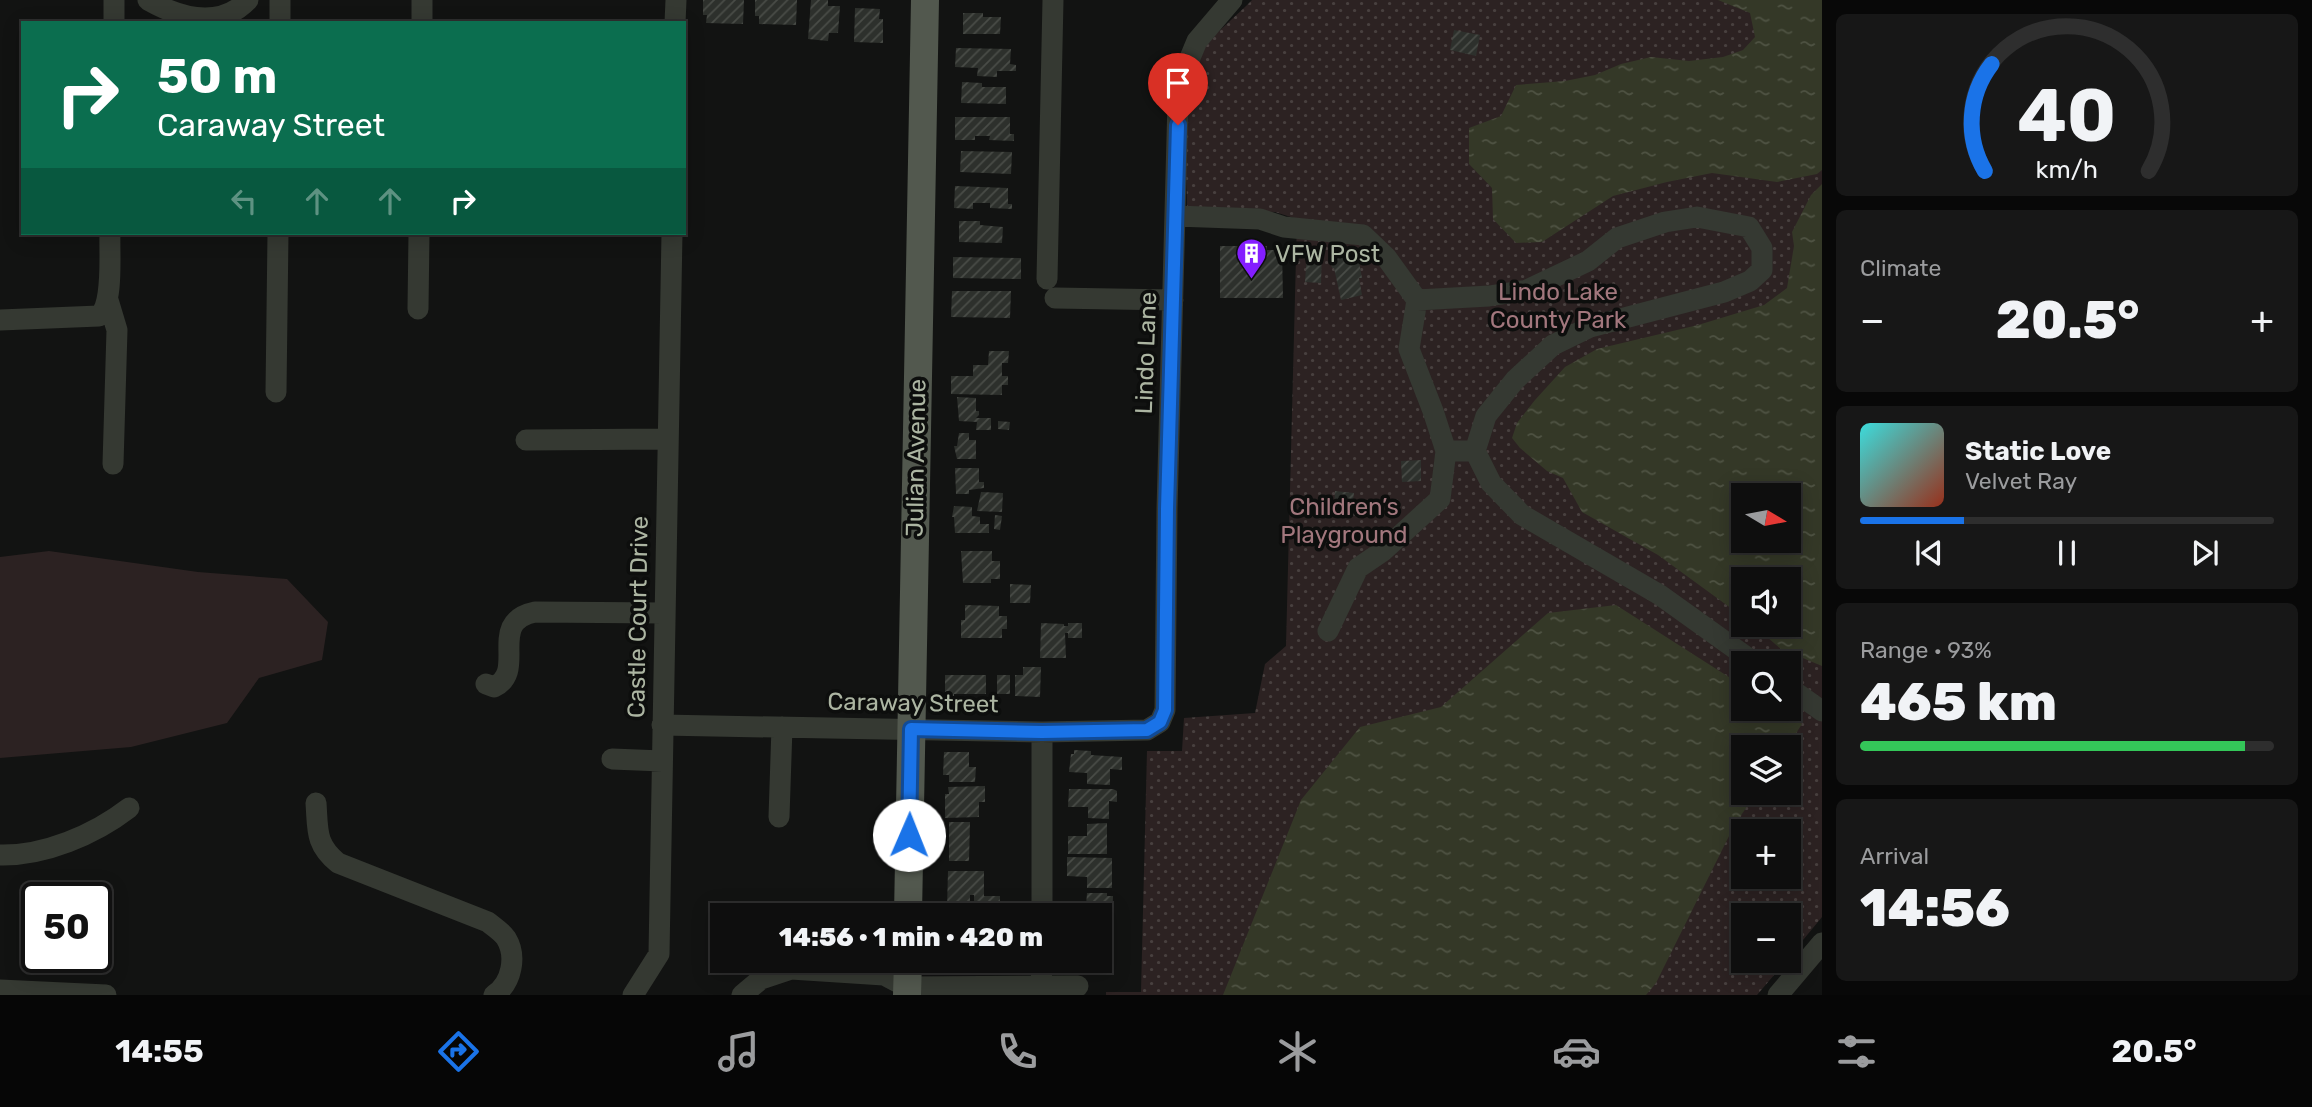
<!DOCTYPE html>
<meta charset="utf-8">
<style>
body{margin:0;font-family:Rubik,sans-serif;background:#171717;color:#f1f3f6;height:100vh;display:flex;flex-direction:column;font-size:26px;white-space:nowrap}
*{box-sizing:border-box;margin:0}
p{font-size:23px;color:#9b9c9e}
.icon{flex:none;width:38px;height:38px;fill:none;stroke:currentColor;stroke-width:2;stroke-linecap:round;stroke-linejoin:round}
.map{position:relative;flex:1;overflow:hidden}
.side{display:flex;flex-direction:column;gap:14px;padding:14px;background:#080808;width:490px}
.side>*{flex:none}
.guide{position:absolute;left:21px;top:21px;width:665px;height:214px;border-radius:0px;box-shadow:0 4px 18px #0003,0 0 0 2px #2e2e2e;background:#0b6e4f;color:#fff;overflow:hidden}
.needle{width:46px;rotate:100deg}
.controls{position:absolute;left:1731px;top:483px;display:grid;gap:14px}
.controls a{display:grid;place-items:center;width:70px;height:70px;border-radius:0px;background:#0e0e0e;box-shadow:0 4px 18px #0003,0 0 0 2px #2e2e2e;font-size:35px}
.speed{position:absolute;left:21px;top:882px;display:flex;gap:14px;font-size:35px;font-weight:700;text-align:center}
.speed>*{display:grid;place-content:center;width:91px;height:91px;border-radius:50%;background:#0e0e0e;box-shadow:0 4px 18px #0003,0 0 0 2px #2e2e2e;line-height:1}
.speed .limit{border:4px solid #111;border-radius:10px;background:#fff;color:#111}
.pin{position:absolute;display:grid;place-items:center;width:60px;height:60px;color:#fff;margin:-72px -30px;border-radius:50% 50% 50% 0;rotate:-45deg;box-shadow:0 0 7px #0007}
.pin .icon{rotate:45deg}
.me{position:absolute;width:77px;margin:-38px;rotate:1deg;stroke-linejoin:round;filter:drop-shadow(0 0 5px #0008)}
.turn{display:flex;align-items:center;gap:24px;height:147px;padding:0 21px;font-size:32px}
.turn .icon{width:91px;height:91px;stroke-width:2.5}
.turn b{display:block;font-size:49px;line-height:60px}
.lanes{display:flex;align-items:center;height:66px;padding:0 21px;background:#0003;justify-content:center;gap:35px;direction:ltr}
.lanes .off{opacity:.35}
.big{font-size:52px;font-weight:800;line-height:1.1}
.side .card{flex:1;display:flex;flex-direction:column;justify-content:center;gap:10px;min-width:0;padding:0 24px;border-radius:10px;background:#171717}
.side .dial{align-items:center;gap:0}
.dial svg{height:182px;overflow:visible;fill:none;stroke:#2e2e2e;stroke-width:7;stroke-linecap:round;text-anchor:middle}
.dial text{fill:#f1f3f6;stroke:none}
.song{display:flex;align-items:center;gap:21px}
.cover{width:84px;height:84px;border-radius:10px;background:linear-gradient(135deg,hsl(180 70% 55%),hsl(10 70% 35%))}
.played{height:7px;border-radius:4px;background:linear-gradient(90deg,#1a73e8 25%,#2e2e2e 25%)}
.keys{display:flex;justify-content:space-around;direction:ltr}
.heat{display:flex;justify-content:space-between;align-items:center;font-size:38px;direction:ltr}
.charge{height:10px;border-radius:5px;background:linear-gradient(90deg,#34c759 93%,#2e2e2e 0)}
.trip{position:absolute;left:710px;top:903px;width:402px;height:70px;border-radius:0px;background:#0e0e0e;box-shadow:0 4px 18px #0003,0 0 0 2px #2e2e2e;font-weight:800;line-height:70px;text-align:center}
.tab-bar{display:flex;height:112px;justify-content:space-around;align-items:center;background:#060606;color:#9b9c9e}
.tab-bar .icon{width:49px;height:49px}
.tab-bar .current{color:#1a73e8}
.tab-bar b{font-size:32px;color:#f1f3f6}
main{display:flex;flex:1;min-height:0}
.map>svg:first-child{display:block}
</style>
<main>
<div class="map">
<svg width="1822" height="995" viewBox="0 0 1822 995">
<defs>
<pattern id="park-dots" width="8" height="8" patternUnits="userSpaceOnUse" patternTransform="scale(1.75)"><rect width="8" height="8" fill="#2c2222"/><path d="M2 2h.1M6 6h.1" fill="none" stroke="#48403f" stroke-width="1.8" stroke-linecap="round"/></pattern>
<pattern id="water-ripples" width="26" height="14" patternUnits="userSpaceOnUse" patternTransform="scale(1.75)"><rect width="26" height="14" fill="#343827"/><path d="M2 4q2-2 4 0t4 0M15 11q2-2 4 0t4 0" fill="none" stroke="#4f5343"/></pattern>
<pattern id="building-hatch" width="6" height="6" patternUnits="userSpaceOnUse" patternTransform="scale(1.75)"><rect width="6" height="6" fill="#2d302c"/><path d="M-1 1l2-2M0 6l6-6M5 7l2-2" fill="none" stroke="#494c47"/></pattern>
</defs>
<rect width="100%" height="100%" fill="#121312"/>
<path fill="#2c2222" d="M49,551L198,572L287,579L328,622L322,660L259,678L227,723L131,747L0,758V557Z"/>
<path fill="url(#park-dots)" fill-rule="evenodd" d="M1252,0H1822V917L1789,957L1788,915H1743V961H1786L1757,995H1106V992H1141L1147,751H1182L1184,718L1255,713L1265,664L1286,646L1297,219L1275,212L1187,209C1187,160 1176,86 1206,45C1219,29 1238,15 1252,0ZM1743,495H1788V541H1743ZM1743,579H1788V625H1743ZM1743,663H1788V709H1743ZM1743,747H1788V793H1743ZM1743,831H1788V877H1743Z"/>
<path fill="url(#water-ripples)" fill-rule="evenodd" d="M1718,0H1822V170L1817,174L1777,182L1712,173L1667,182L1613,196L1542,242L1516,243L1493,219L1492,188L1469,164V128L1501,116L1516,85L1565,81L1595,75L1621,64L1651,57L1689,61L1723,57L1743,50L1755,37L1750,13Z
M1822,184V666L1781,649L1753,625H1788V579H1743V617L1658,555L1582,512L1563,478L1547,471L1520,448L1512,438L1517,423L1535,400L1565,367L1597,349L1698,325L1764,305L1787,288L1794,246L1792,232L1811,195ZM1743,495H1788V541H1743Z
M1616,605L1743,686V709H1778L1802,724L1787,747H1743V793H1756L1734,826L1656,983L1646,995H1223L1301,800L1360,727L1441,707L1548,613Z"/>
<path fill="url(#building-hatch)" d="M703,0H744L743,24L706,23L707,15H703Z
M755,0H797L796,25L759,24V16H755Z
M811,0H828V6H840L838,33H829L828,41L808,39Z
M855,8L880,9L879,19H883V43L854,42Z
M963,13H983V17H1001L1000,34H963Z
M1454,30L1480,35L1476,56L1450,50Z
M956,48L1011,49L1010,64L1016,65V71H997V77L977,76L978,68L955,67Z
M962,82L982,83V87H1006V104L961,103Z
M955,117H1010V134H1014V141L989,140L990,136H975V140H955Z
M961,151L1012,152L1011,174L960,172Z
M955,186L1008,188V204H1012V209L990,208V203H973V209L954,208Z
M959,221H980V225L1003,227L1002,243L959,242Z
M1220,246H1267V250H1282L1283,298H1220Z
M1346,250L1349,265L1359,262L1362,278H1359L1362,295L1341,300L1334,268H1332L1329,254Z
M1307,252H1322L1321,283L1305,282Z
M953,257L1021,258V279L953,278Z
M952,291H1011L1010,318L951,317Z
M989,351H1009L1008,363H1002V376H1008V385H1002V395L951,394V376H973V365H988Z
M957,397L976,398V411H979V415L976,418H991V430H976L977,422L959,421Z
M998,421L1010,422L1009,430L998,429Z
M959,433H969V440H976V459H957L954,446H957Z
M1421,460V481L1402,482L1401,461Z
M955,468H979V482H984V488L969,490V494H956Z
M1335,491L1354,493L1352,509L1334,508Z
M981,492L1003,493L1002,512L977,511Z
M954,506L972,507V516L980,517V524H989V533H955L954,517H952Z
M995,515L1002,516L1000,530L994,529Z
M961,551H992V561H1000V579H991V583H963Z
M1010,584L1031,585L1030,603H1010Z
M965,605L999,606V616H1007V629H1002V638H961V620H965Z
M1041,623L1064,624V626H1068V623H1082V638H1068V633H1065L1066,658H1040Z
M1023,667H1041L1040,697L1015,696V675H1023Z
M945,675H986V694H954V696H945Z
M997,675H1010V694H997Z
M1074,750L1091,751V755L1122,757V770L1110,769V785L1087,784V773L1069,772L1071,754H1074Z
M944,752H969V767H976L975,782H949V775H943Z
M985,786V802H979V817L945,818V794H949L948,787Z
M1069,789H1113L1117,791V802L1109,801V819L1088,818V807H1068Z
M949,822H970L969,861H949Z
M1107,823V854H1068V836H1087V824Z
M1067,857L1112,858V888H1087V877L1067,876Z
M948,871H984V896H1000V908L974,907V895H970V908H947Z
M1087,893H1107V896H1113L1112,924L1101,925V915H1066L1067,906H1086Z"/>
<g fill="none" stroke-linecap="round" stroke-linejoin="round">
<path stroke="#353932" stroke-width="21" d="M114,0V23
M148,0C180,18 219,30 248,0
M280,23V0
M422,23V0
M675,23L676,0
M1176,216L1260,219L1284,227L1363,235L1386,257L1417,300L1409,349L1433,411L1446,451H1475L1491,483L1522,515L1660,595L1755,663
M1047,279L1053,0
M1055,298L1173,300
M108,300L117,330L113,464
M1417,300L1489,296L1527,290L1588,261L1617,238L1665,222L1697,217L1749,227L1762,248V270L1750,281L1724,292L1590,327L1553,345L1515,380L1486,416L1475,451
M418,309L419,233
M0,320L99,316C114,303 109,253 110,233
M276,392L278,233
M526,440L668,439
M1328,631L1358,568L1383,551L1440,499L1446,451
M486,684L494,687C528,671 486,622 535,612L664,613
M1788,687L1822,711
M662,725L1042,732L1147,730L1160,722L1165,710L1167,509L1178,101L1187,65L1197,41L1232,0
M612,759L662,761
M316,803C318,830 315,844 338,863L488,922C494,927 501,931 506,938C517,956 512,983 494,995
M779,817L782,727
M0,855C44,856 94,835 129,808
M1042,915V732
M1041,987L1042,961
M0,990L106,995
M633,995L659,954L672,233
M742,995L761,979L791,969L884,975L907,987L1078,986
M1778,995L1822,943"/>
<path stroke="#52584e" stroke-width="28" d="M908,915L925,0
M907,995L908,961"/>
</g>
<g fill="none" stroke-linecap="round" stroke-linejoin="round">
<defs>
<path id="route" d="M909,835L911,729L1042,732L1147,730L1160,722L1165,710L1167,509L1178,125"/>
</defs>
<use href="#route" stroke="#114b97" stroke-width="18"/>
<use href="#route" stroke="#1a73e8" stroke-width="12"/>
</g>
<defs>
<symbol id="building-pin" viewBox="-11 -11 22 30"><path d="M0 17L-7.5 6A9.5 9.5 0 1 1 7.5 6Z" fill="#841eff" stroke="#0d0e0d"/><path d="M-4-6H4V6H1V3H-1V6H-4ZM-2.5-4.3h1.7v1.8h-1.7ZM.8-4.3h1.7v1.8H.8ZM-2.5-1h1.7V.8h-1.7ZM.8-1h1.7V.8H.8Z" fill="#fff"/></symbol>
</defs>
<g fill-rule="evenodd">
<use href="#building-pin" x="1234" y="236" width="35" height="47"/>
</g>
<g text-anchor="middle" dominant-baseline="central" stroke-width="7" stroke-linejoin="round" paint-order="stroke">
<g font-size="24" fill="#acb5a2" stroke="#0d0e0d" text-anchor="start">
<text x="1275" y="254">VFW Post</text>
</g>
<g font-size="24" fill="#a2777d" stroke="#0d0e0d">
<text x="1558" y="292">Lindo Lake<tspan x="1558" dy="28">County Park</tspan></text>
<text x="1344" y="507">Children’s<tspan x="1344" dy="28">Playground</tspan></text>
</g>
<g font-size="24" fill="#acb5a2" stroke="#0d0e0d">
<text transform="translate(1146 353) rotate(-88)">Lindo Lane</text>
<text transform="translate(916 458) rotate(-89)">Julian Avenue</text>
<text transform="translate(638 617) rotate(-89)">Castle Court Drive</text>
<text transform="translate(913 703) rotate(1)">Caraway Street</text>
</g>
</g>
</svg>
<div class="controls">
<a><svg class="needle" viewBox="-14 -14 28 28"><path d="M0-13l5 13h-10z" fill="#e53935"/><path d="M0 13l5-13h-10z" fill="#9b9c9e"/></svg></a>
<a><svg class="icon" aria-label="sound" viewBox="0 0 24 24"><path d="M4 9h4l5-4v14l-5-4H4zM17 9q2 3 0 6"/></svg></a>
<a><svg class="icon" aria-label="search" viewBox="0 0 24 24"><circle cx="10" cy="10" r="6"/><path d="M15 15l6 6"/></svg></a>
<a><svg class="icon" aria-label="layers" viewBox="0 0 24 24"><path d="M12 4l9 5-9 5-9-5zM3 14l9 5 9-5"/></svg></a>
<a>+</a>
<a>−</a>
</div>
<div class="speed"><div class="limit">50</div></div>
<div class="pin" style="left:1178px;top:125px;background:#d93025"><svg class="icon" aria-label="arrive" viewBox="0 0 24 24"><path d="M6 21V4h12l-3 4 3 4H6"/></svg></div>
<svg class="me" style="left:909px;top:835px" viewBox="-20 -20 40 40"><circle r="19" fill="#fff"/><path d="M0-13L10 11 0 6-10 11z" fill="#1a73e8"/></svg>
<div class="trip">14:56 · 1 min · 420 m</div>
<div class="guide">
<div class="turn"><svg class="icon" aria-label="right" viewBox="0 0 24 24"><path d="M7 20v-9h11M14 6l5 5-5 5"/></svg><div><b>50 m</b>Caraway Street</div></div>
<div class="lanes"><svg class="icon off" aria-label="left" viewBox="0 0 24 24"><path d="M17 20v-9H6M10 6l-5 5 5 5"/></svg><svg class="icon off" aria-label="ahead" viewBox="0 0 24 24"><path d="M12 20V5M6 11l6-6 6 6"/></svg><svg class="icon off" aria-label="ahead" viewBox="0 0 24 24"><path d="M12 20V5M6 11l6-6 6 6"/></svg><svg class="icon" aria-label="right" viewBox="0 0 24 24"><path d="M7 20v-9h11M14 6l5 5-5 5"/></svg></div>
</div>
</div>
<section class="side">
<div class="card dial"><svg viewBox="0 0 100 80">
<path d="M14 69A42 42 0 1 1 86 69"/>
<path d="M14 69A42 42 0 0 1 17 22" stroke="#1a73e8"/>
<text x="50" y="56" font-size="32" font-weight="700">40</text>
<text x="50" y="72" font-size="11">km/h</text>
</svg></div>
<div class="card"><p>Climate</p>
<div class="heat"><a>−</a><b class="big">20.5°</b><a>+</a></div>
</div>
<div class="card">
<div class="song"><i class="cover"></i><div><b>Static Love</b><p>Velvet Ray</p></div></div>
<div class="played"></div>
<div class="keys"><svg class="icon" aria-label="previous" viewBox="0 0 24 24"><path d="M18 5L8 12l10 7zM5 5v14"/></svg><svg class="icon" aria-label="pause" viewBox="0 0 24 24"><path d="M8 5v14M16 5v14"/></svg><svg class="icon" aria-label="next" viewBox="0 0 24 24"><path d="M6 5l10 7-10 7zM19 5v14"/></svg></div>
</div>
<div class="card"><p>Range · 93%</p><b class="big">465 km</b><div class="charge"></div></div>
<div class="card"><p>Arrival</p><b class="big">14:56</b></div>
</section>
</main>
<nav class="tab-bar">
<b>14:55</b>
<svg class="icon current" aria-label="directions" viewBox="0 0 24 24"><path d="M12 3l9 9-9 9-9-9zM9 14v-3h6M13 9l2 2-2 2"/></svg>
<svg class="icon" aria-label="music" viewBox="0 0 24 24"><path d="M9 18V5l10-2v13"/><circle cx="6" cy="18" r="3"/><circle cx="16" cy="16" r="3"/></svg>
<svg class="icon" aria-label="phone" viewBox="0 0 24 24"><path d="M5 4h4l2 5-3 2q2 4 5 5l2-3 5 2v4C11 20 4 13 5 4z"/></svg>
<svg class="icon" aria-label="climate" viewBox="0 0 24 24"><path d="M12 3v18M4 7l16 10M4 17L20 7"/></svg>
<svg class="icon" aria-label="car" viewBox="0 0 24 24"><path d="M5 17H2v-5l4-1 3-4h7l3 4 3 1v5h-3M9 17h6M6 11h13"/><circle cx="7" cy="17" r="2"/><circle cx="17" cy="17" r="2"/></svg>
<svg class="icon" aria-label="filters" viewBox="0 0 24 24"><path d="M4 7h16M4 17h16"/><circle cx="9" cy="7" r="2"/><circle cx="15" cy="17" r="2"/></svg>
<b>20.5°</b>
</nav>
